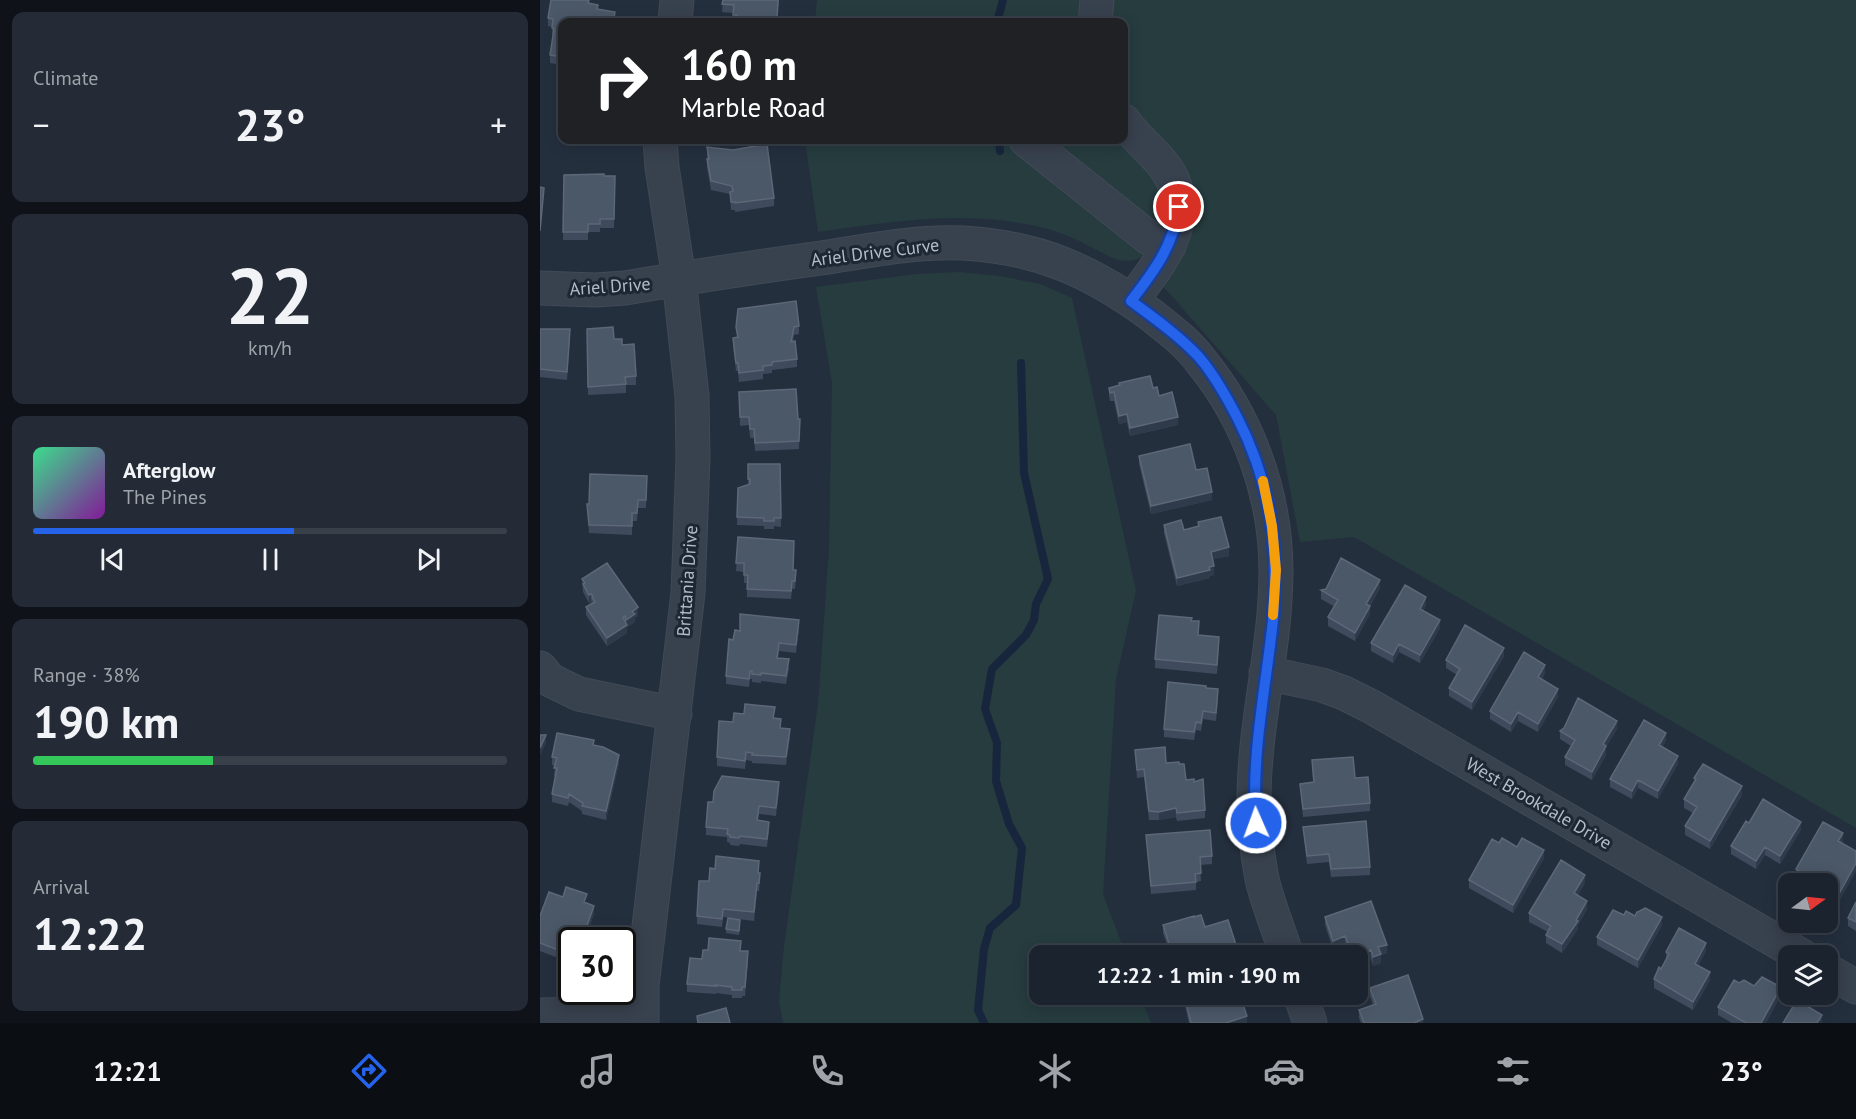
<!DOCTYPE html>
<meta charset="utf-8">
<style>
body{margin:0;font-family:"PT Sans",sans-serif;background:#242b36;color:#f1f3f6;height:100vh;display:flex;flex-direction:column;font-size:22px;white-space:nowrap}
*{box-sizing:border-box;margin:0}
p{font-size:20px;color:#a0a4aa}
.icon{flex:none;width:33px;height:33px;fill:none;stroke:currentColor;stroke-width:2;stroke-linecap:round;stroke-linejoin:round}
.map{position:relative;flex:1;overflow:hidden}
.sheet{display:flex;flex-direction:column;gap:12px;padding:12px;background:#0f1319;width:540px}
.sheet>*{flex:none}
.hud{position:absolute;left:18px;top:18px;width:570px;height:126px;border-radius:12px;box-shadow:0 3px 15px #0003,0 0 0 2px #39404a;background:#202124;color:#fff;overflow:hidden}
.needle{width:39px;rotate:75deg}
.fabs{position:absolute;left:1238px;top:873px;display:grid;gap:12px}
.fabs a{display:grid;place-items:center;width:60px;height:60px;border-radius:12px;background:#1b232e;box-shadow:0 3px 15px #0003,0 0 0 2px #39404a;font-size:30px}
.speed{position:absolute;left:18px;top:927px;display:flex;gap:12px;font-size:30px;font-weight:700;text-align:center}
.speed>*{display:grid;place-content:center;width:78px;height:78px;border-radius:50%;background:#1b232e;box-shadow:0 3px 15px #0003,0 0 0 2px #39404a;line-height:1}
.speed .limit{border:3px solid #111;border-radius:9px;background:#fff;color:#111}
.pin{position:absolute;display:grid;place-items:center;width:51px;height:51px;color:#fff;margin:-26px;border:3px solid #fff;border-radius:50%;box-shadow:0 2px 6px #0007}
.me{position:absolute;width:66px;margin:-33px;rotate:358deg;stroke-linejoin:round;filter:drop-shadow(0 0 4px #0008)}
.turn{display:flex;align-items:center;gap:21px;height:126px;padding:0 24px;font-size:27px}
.turn .icon{width:78px;height:78px;stroke-width:2.5}
.turn b{display:block;font-size:42px;line-height:51px}
.big{font-size:45px;font-weight:800;line-height:1.1}
.sheet .tile{flex:1;display:flex;flex-direction:column;justify-content:center;gap:9px;min-width:0;padding:0 21px;border-radius:12px;background:#242b36}
.sheet .dial{align-items:center;gap:0}
.dial b{font-size:78px;line-height:1}
.song{display:flex;align-items:center;gap:18px}
.cover{width:72px;height:72px;border-radius:9px;background:linear-gradient(135deg,hsl(150 70% 55%),hsl(290 70% 35%))}
.played{height:6px;border-radius:3px;background:linear-gradient(90deg,#2563eb 55%,#39404a 55%)}
.keys{display:flex;justify-content:space-around;direction:ltr}
.heat{display:flex;justify-content:space-between;align-items:center;font-size:33px;direction:ltr}
.charge{height:9px;border-radius:4px;background:linear-gradient(90deg,#34c759 38%,#39404a 0)}
.trip{position:absolute;left:489px;top:945px;width:339px;height:60px;border-radius:12px;background:#1b232e;box-shadow:0 3px 15px #0003,0 0 0 2px #39404a;font-weight:800;line-height:60px;text-align:center}
.tabs{display:flex;height:96px;justify-content:space-around;align-items:center;background:#0b0e12;color:#a0a4aa}
.tabs .icon{width:42px;height:42px}
.tabs .active{color:#2563eb}
.tabs b{font-size:27px;color:#f1f3f6}
main{display:flex;flex:1;min-height:0}
.map>svg:first-child{display:block}
</style>
<main>
<section class="sheet">
<div class="tile"><p>Climate</p>
<div class="heat"><a>−</a><b class="big">23°</b><a>+</a></div>
</div>
<div class="tile dial"><b>22</b><p>km/h</p></div>
<div class="tile">
<div class="song"><i class="cover"></i><div><b>Afterglow</b><p>The Pines</p></div></div>
<div class="played"></div>
<div class="keys"><svg class="icon" aria-label="previous" viewBox="0 0 24 24"><path d="M18 5L8 12l10 7zM5 5v14"/></svg><svg class="icon" aria-label="pause" viewBox="0 0 24 24"><path d="M8 5v14M16 5v14"/></svg><svg class="icon" aria-label="next" viewBox="0 0 24 24"><path d="M6 5l10 7-10 7zM19 5v14"/></svg></div>
</div>
<div class="tile"><p>Range · 38%</p><b class="big">190 km</b><div class="charge"></div></div>
<div class="tile"><p>Arrival</p><b class="big">12:22</b></div>
</section>
<div class="map">
<svg width="1316" height="1023" viewBox="0 0 1316 1023">
<rect width="100%" height="100%" fill="#242f3e"/>
<path fill="#263c3f" d="M277,0H1316V828L814,537L760,542L736,415L601,261L605,256C599,258 594,261 587,261C575,261 564,253 553,248C540,241 525,234 511,230C434,208 355,221 278,232L265,140H584V22H275Z
M419,272L460,276L500,284L532,298L596,591L576,679L563,894L586,955L500,956V994L600,995L611,1023H243L239,1001L244,946L278,704L289,549L292,383L276,287L376,274Z"/>
<g fill="none" stroke-linecap="round" stroke-linejoin="round">
<path stroke="#17263c" stroke-width="8" d="M457,22L463,0
M459,140L460,151
M444,1023L438,1010L444,949L450,928L476,905L482,848L469,824L456,781L457,743L445,709L452,669L486,635L494,620L496,604L508,579L484,473L481,363"/>
<defs>
<path id="minor" d="M135,22L137,0
M555,22L557,0
M584,121C596,140 617,153 629,173C656,219 619,265 591,301
M486,140L609,238L629,246
M0,288L55,290L85,288C150,277 216,267 281,258C327,251 375,241 422,243C497,247 550,270 610,314C627,328 647,342 660,360C708,418 736,495 736,571C736,648 714,723 714,799C714,825 717,853 722,879C728,905 739,930 747,956
M0,668L10,680L39,694L135,714
M726,673L782,685L804,693L832,707L1262,956
M1287,970L1316,987
M760,994L770,1023
M0,1015L101,1013
M102,1023V986L148,593L153,459L152,396L139,279L122,167L120,140"/>
</defs>
<use href="#minor" stroke="#414a57" stroke-width="35"/>
<use href="#minor" stroke="#38414e" stroke-width="33"/>
</g>
<path fill="#3f4b5c" d="M183,0H239L237,22H193V13L182,12Z
M49,3L58,9L75,12V22H22V65L10,63V55L13,37L12,36V27L8,26V18Z
M167,147L234,198V206L195,212V210H191L190,194L171,190L167,167Z
M24,175L75,176L74,228H60V232H48V240H23Z
M259,326V334L254,335L253,341L257,359V367L232,370V373L223,374V379L199,382L198,371H196L193,346V338L197,337L196,327Z
M0,329L30,338L27,380L0,377Z
M47,329L74,339L82,345L96,376V385H86V393L48,395Z
M579,383L613,388L619,396L638,425L590,436L587,422L579,424L574,401H570L569,396V388L579,386Z
M199,392L258,419H260L259,449L215,451L214,438H210L209,425L200,426Z
M599,456L656,470L672,500L611,514L599,464Z
M208,464H240L241,527L234,526V529H224V526L197,525L198,488L208,485Z
M107,476L106,508H98L97,521H92V535L49,533L47,504H49Z
M658,522L689,556L673,559L674,575L670,576V578L637,586L624,533V525L644,530L658,526Z
M198,537L253,570L256,578L255,589H252L251,599L207,597V583H204V572L196,571Z
M42,579L98,616L95,618V622L87,627V633L67,646L46,615V607L52,602H51L49,603L43,592Z
M840,588L830,606V614L815,641L788,626V617L795,607L781,599V590Z
M886,605L883,611L900,628L880,663L859,652L853,663L831,651V643Z
M652,621L659,629L658,635L679,645L677,674L615,668V659Z
M259,628L256,653L239,651L238,658L249,668L246,684L221,681V683L212,682V679H210L209,687L186,684V676L193,640L200,631Z
M964,656L932,710L909,696V688L917,675L906,668V660Z
M1005,673L1002,679L1018,697L998,732L978,721L971,732L950,719V711Z
M666,688L678,697L676,721L663,719L661,731L656,730L654,740L624,737V729Z
M234,718L241,728L250,737L246,765L212,763V761L206,760L205,769L177,766V757L193,722Z
M1077,729L1066,747V755L1052,780L1025,765V757L1031,746L1020,739V731Z
M1126,741L1122,747L1138,764L1118,799L1098,788L1092,799L1070,787V779Z
M54,745L79,763L66,820L42,814V811L29,802L28,806L12,802V794L15,776H14L15,766L12,765V757Z
M595,750L626,763L639,764L646,780L654,782L665,810V818L637,821L636,817L619,820H609L604,777L597,778Z
M772,760L830,803V811L763,817L760,784L773,782Z
M1154,778L1202,795L1170,849L1145,835V826L1153,813L1144,808V799L1154,782Z
M239,790L236,816L219,814L218,820L229,830L227,847L200,844L199,846L190,845V843L187,842V837L166,835V827L173,802Z
M1209,823L1261,830L1240,864L1225,855L1216,869L1191,854V846Z
M763,827L830,867V875L791,877L789,862L767,864Z
M606,835L672,856V864L660,865L661,881L656,882V890L611,894Z
M1303,841L1302,843L1290,919L1287,917V884H1259V879L1256,878V869Z
M959,843L977,847L1004,858L973,913L929,888V880Z
M219,873L220,881L219,891H217L214,921L183,917L182,927L157,924V916L169,881Z
M1045,883L1038,895L1047,909L1038,925V929L1022,953L1006,943V935L1008,932L989,922V913Z
M23,897L47,903L54,914L45,940H40L34,938V940H32L31,949L22,946L18,958L0,951V916Z
M1316,902V931L1308,926V918Z
M1098,912L1122,925L1098,968L1057,945V937L1084,915L1095,916Z
M785,917L847,953L841,955V963L833,966L831,959L818,964V956H815L813,952L809,954L805,944L793,949L785,925Z
M200,924L199,935L186,933V929Z
M623,925L665,927L697,956H631L623,933Z
M201,951L208,960L205,996H202V998H192V995L176,993V994L147,992V984L162,959Z
M1166,951L1158,966L1170,980L1153,1010L1114,988V979L1126,960V952Z
M1199,983L1214,986L1241,995L1226,1023H1192L1178,1015V1007Z
M830,988L883,1023H821L819,1018V1010L833,1005L830,996Z
M642,994H714V1000L703,1003L707,1023H649Z"/>
<path fill="#2f3b4b" d="M587,414V422L579,424V416Z
M638,417V425L590,436V428Z
M672,492V500L611,514V506Z
M689,547V556L671,560V552Z
M674,566V575L670,576V578L637,586V578Z
M840,580V588L826,612V604Z
M51,594V602L49,603V595Z
M886,597V605L880,617V609Z
M830,606V614L815,641V633Z
M98,607V616L95,618V622L87,627V633L67,646V638L86,625V620L92,612Z
M259,620V628L256,653V645Z
M900,620V628L880,663V655Z
M859,644V652L853,663V655Z
M964,648V656L932,710V702Z
M1005,665V673L998,685V677Z
M1018,689V697L998,732V724Z
M978,712V721L971,732V724Z
M1077,721V729L1066,747V755L1052,780V772L1063,744Z
M250,729V737L246,765V757Z
M1126,733V741L1119,753V745Z
M6,735V743L0,756V748Z
M79,755V763L66,820V811Z
M1138,756V764L1118,799V791Z
M1098,780V788L1092,799V791Z
M239,782V790L236,816V808Z
M1202,786V795L1170,849V841Z
M636,808V817L619,820V812Z
M1261,822V830L1240,864V856Z
M1303,833V841L1298,849V841Z
M1225,847V855L1216,869V861Z
M1004,850V858L973,913V905Z
M1316,863V871L1290,919V910Z
M1045,875V883L1034,901V893Z
M217,883V891L214,921V912Z
M1047,901V909L1038,925V929L1022,953V944Z
M54,906V914L44,940V934Z
M1122,917V925L1098,968V960Z
M34,930V940H32L31,949V941Z
M805,936V944L793,949V941Z
M22,937V946L18,958V950Z
M1166,943V951L1155,972V964Z
M813,944V952L809,954V946Z
M847,945V953L841,955V963L833,966V957L838,947Z
M697,948V956H674Z
M831,950V959L818,964V956Z
M1170,972V980L1153,1010V1002Z
M1241,987V995L1226,1023H1221Z
M704,994H714V1000L700,1004V996Z
M1282,1015V1023H1277Z
M707,1016V1023H686Z
M883,1019V1023H874Z"/>
<path fill="#4b5868" stroke="#5c6777" stroke-width="1.5" d="M11,0H49L48,3L58,5L57,9L75,12L73,22H22V57L10,55L14,29L12,28L13,19L8,18Z
M183,0H238L237,19H229V22H197V15H193L194,5L182,4Z
M227,144L234,198L195,203V202H191L190,192L193,191L192,186L171,181L167,159H169L167,147L193,150Z
M64,174V176H75L74,219H60V224H48V232H23L24,175Z
M0,187L4,188L0,231Z
M256,301L259,326L254,327L251,342L255,341L257,359L232,362V365L223,366V370L199,373L198,363H196L193,338L198,337L196,327L198,309Z
M73,327L74,339H82V345L94,344L96,376L85,377L86,384L48,387L47,329Z
M0,329H30L27,372L0,369Z
M610,376L613,388L617,387L619,396L632,392L638,417L590,428L587,414L579,416L574,392L570,393L569,388L580,385L579,383Z
M256,389L258,419H260L259,441L215,443L214,429H210L209,417H200L199,392Z
M650,444L656,470L667,468L672,492L611,506L599,456Z
M208,464H240L241,518H234V521H224V518L197,517L198,488L210,484V479H208Z
M50,474L107,476L106,500H98L97,513H92V526L49,525L47,504H49Z
M681,517L689,547L671,552L674,566L669,567L670,570L637,578L624,525L641,520L644,530L659,526L658,522Z
M198,537L254,541L253,570H256L255,581H252L251,591L207,589L208,575H204V563H196Z
M801,558L840,580L826,604L830,606L815,633L788,617L798,600L781,590L786,589Z
M67,563L98,607L92,612L95,614L86,620L85,616L83,618L87,625L67,638L46,607L55,602L52,597L53,596L51,594L49,595L43,584L45,583L42,579Z
M865,585L886,597L880,609L900,620L880,655L859,644L853,655L831,643Z
M200,614L259,620L256,645L239,643L237,658L249,659L246,676L221,673V675L212,674V671H210L209,679L186,676L189,639L193,640L195,630L200,631Z
M619,615L652,618L651,621H659L658,635L679,637L677,665L615,659Z
M925,625L964,648L932,702L909,688L920,669L906,660Z
M984,652L1005,665L998,677L1018,689L998,724L978,712L971,724L950,711Z
M628,682L666,686V688L678,689L676,713L663,711L661,723L656,722L654,732L624,729Z
M1038,698L1077,721L1063,744L1066,746L1052,772L1025,757L1035,740L1020,731L1024,728Z
M205,704L235,707L233,718L241,719L240,728L250,729L246,757L212,755L213,753L206,752L205,761L177,757L179,721L193,722L194,713L204,714Z
M1104,720L1126,733L1119,745L1138,756L1118,791L1098,780L1092,791L1070,779Z
M17,733L54,740L53,745L63,747L79,755L66,811L42,806L43,803L29,794L28,798L12,794L17,768H14L17,758L12,757Z
M0,735H6L0,748Z
M625,747L626,763L639,762V764H644L646,780L654,779V782L663,779L665,810L637,813L636,808L619,812L609,811L604,769L597,770L595,750Z
M813,757L815,778L828,777L830,803L763,809L760,784L774,782L772,760Z
M1163,764L1202,786L1170,841L1145,826L1157,807L1144,799L1156,779L1154,778Z
M182,776L239,782L236,808L219,806L217,820L229,822L227,839L200,836L199,838L190,837V835L187,834L188,829L166,827L168,802H173L174,791Z
M1223,799L1261,822L1240,856L1225,847L1216,861L1191,846L1206,821L1209,823Z
M826,821L830,867L791,869L789,854L767,856L763,827Z
M1283,822L1303,833L1298,841L1316,851V863L1290,910L1287,909V884H1268L1259,878L1262,873L1256,869Z
M670,830L672,856L660,857L661,873L655,874L656,882L611,886L606,835Z
M962,838L977,847L982,838L1004,850L973,905L929,880L952,839L959,843Z
M176,856L219,861L218,873H220L219,883H217L214,912L183,909L182,919L157,916L159,881H169L170,868L175,869Z
M1021,860L1045,875L1034,893L1047,901L1036,920L1038,921L1022,944L1006,935L1011,926L989,913Z
M26,887L47,894L44,902L54,906L44,934L34,930L31,941L22,937L18,950L0,943V916L9,892L23,897Z
M831,901L847,945L838,947L841,954L833,957L831,950L818,956L813,944L809,946L805,936L793,941L785,917Z
M1316,902V922L1308,918Z
M1105,908L1122,917L1098,960L1057,937L1073,910L1084,915L1086,911L1095,916L1097,912H1098Z
M661,915L665,927L688,920L697,948L674,956H633L623,925L654,916V917Z
M188,918L200,920L199,931L186,929Z
M1139,928L1166,943L1155,964L1170,972L1153,1002L1114,979L1119,967L1121,969L1129,954L1126,952Z
M169,938L201,941L200,951H208L205,987H202V990H192V987L175,985L176,986L147,984L150,958L162,959L163,950H168Z
M868,975L883,1019L874,1023H824L819,1010L836,1004L830,988Z
M1222,977L1241,987L1221,1023H1206L1178,1007L1194,980L1199,983L1204,980L1214,986Z
M644,994H704L700,996L707,1016L686,1023H651Z
M1257,1000L1282,1015L1277,1023H1243Z
M186,1008L190,1023H158L157,1016Z"/>
<g fill="none" stroke-linecap="round" stroke-linejoin="round">
<defs>
<path id="route" d="M639,207C633,246 615,270 591,301C614,318 638,335 658,356C674,374 686,396 697,417C731,483 739,546 733,620C726,687 711,755 716,823"/>
</defs>
<use href="#route" stroke="#184099" stroke-width="15"/>
<use href="#route" stroke="#2563eb" stroke-width="10"/>
<path stroke="#f59e0b" stroke-width="10" d="M723,481L732,526L736,570L733,615"/>
</g>
<g text-anchor="middle" dominant-baseline="central" stroke-width="6" stroke-linejoin="round" paint-order="stroke">
<g font-size="18" fill="#b4bcc9" stroke="#1d2633">
<text transform="translate(335 252) rotate(-7)">Ariel Drive Curve</text>
<text transform="translate(70 286) rotate(-4)">Ariel Drive</text>
<text transform="translate(147 581) rotate(-86)">Brittania Drive</text>
<text transform="translate(999 803) rotate(30)">West Brookdale Drive</text>
</g>
</g>
</svg>
<div class="fabs">
<a><svg class="needle" viewBox="-14 -14 28 28"><path d="M0-13l5 13h-10z" fill="#e53935"/><path d="M0 13l5-13h-10z" fill="#a0a4aa"/></svg></a>
<a><svg class="icon" aria-label="layers" viewBox="0 0 24 24"><path d="M12 4l9 5-9 5-9-5zM3 14l9 5 9-5"/></svg></a>
</div>
<div class="speed"><div class="limit">30</div></div>
<div class="pin" style="left:639px;top:207px;background:#d93025"><svg class="icon" aria-label="arrive" viewBox="0 0 24 24"><path d="M6 21V4h12l-3 4 3 4H6"/></svg></div>
<svg class="me" style="left:716px;top:823px" viewBox="-20 -20 40 40"><circle r="17" fill="#2563eb" stroke="#fff" stroke-width="3"/><path d="M0-11L8 9 0 5-8 9z" fill="#fff"/></svg>
<div class="trip">12:22 · 1 min · 190 m</div>
<div class="hud">
<div class="turn"><svg class="icon" aria-label="right" viewBox="0 0 24 24"><path d="M7 20v-9h11M14 6l5 5-5 5"/></svg><div><b>160 m</b>Marble Road</div></div>
</div>
</div>
</main>
<nav class="tabs">
<b>12:21</b>
<svg class="icon active" aria-label="directions" viewBox="0 0 24 24"><path d="M12 3l9 9-9 9-9-9zM9 14v-3h6M13 9l2 2-2 2"/></svg>
<svg class="icon" aria-label="music" viewBox="0 0 24 24"><path d="M9 18V5l10-2v13"/><circle cx="6" cy="18" r="3"/><circle cx="16" cy="16" r="3"/></svg>
<svg class="icon" aria-label="phone" viewBox="0 0 24 24"><path d="M5 4h4l2 5-3 2q2 4 5 5l2-3 5 2v4C11 20 4 13 5 4z"/></svg>
<svg class="icon" aria-label="climate" viewBox="0 0 24 24"><path d="M12 3v18M4 7l16 10M4 17L20 7"/></svg>
<svg class="icon" aria-label="car" viewBox="0 0 24 24"><path d="M5 17H2v-5l4-1 3-4h7l3 4 3 1v5h-3M9 17h6M6 11h13"/><circle cx="7" cy="17" r="2"/><circle cx="17" cy="17" r="2"/></svg>
<svg class="icon" aria-label="filters" viewBox="0 0 24 24"><path d="M4 7h16M4 17h16"/><circle cx="9" cy="7" r="2"/><circle cx="15" cy="17" r="2"/></svg>
<b>23°</b>
</nav>
